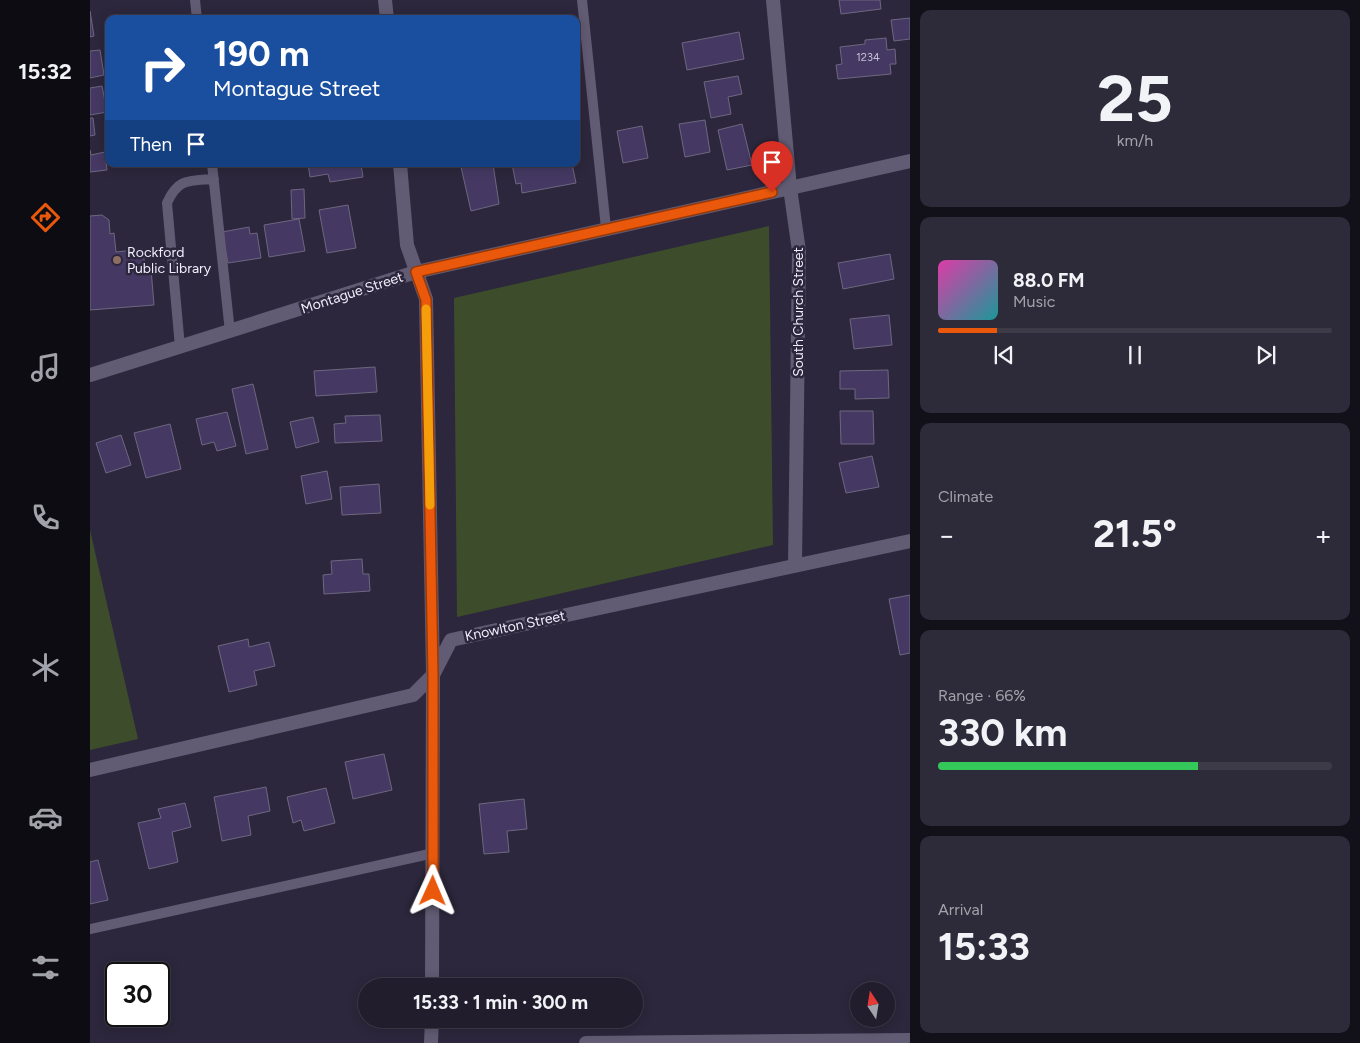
<!DOCTYPE html>
<meta charset="utf-8">
<style>
body{margin:0;font-family:Figtree,sans-serif;background:#2d2a39;color:#f1f3f6;height:100vh;display:flex;flex-direction:column;font-size:19px;white-space:nowrap}
*{box-sizing:border-box;margin:0}
p{font-size:16px;color:#a2a2aa}
.icon{flex:none;width:28px;height:28px;fill:none;stroke:currentColor;stroke-width:2;stroke-linecap:round;stroke-linejoin:round}
.map{position:relative;flex:1;overflow:hidden}
.details{display:flex;flex-direction:column;gap:10px;padding:10px;background:#121019;width:450px}
.details>*{flex:none}
.hud{position:absolute;left:15px;top:15px;width:475px;height:152px;border-radius:10px;box-shadow:0 2px 12px #0003,0 0 0 1px #3e3b49;background:#1a4fa0;color:#fff;overflow:hidden}
.needle{width:32px;rotate:348deg}
.tools{position:absolute;left:760px;top:982px;display:grid;gap:10px}
.tools a{display:grid;place-items:center;width:45px;height:45px;border-radius:50%;background:#211d2d;box-shadow:0 2px 12px #0003,0 0 0 1px #3e3b49;font-size:25px}
.speed{position:absolute;left:15px;top:962px;display:flex;gap:10px;font-size:25px;font-weight:700;text-align:center}
.speed>*{display:grid;place-content:center;width:65px;height:65px;border-radius:50%;background:#211d2d;box-shadow:0 2px 12px #0003,0 0 0 1px #3e3b49;line-height:1}
.speed .limit{border:2px solid #111;border-radius:8px;background:#fff;color:#111}
.pin{position:absolute;display:grid;place-items:center;width:42px;height:42px;color:#fff;margin:-51px -21px;border-radius:50% 50% 50% 0;rotate:-45deg;box-shadow:0 0 5px #0007}
.pin .icon{rotate:45deg}
.me{position:absolute;width:55px;margin:-28px;rotate:1deg;stroke-linejoin:round;filter:drop-shadow(0 0 4px #0008)}
.turn{display:flex;align-items:center;gap:18px;height:105px;padding:0 25px;font-size:22px}
.turn .icon{width:65px;height:65px;stroke-width:2.5}
.turn b{display:block;font-size:35px;line-height:42px}
.then{display:flex;align-items:center;height:48px;padding:0 25px;background:#0003;gap:10px;font-size:19px}
.big{font-size:38px;font-weight:700;line-height:1.1}
.details .widget{flex:1;display:flex;flex-direction:column;justify-content:center;gap:8px;min-width:0;padding:0 18px;border-radius:10px;background:#2d2a39}
.details .dial{align-items:center;gap:0}
.dial b{font-size:65px;line-height:1}
.song{display:flex;align-items:center;gap:15px}
.cover{width:60px;height:60px;border-radius:8px;background:linear-gradient(135deg,hsl(320 70% 55%),hsl(180 70% 35%))}
.played{height:5px;border-radius:2px;background:linear-gradient(90deg,#ea580c 15%,#3e3b49 15%)}
.keys{display:flex;justify-content:space-around;direction:ltr}
.heat{display:flex;justify-content:space-between;align-items:center;font-size:28px;direction:ltr}
.charge{height:8px;border-radius:4px;background:linear-gradient(90deg,#34c759 66%,#3e3b49 0)}
.trip{position:absolute;left:268px;top:978px;width:285px;height:50px;border-radius:25px;background:#211d2d;box-shadow:0 2px 12px #0003,0 0 0 1px #3e3b49;font-weight:700;line-height:50px;text-align:center}
main{display:flex;flex:1;min-height:0}
.menu{display:flex;flex-direction:column;width:90px;justify-content:space-around;align-items:center;background:#0d0c12;color:#a2a2aa}
.menu .icon{width:35px;height:35px}
.menu .active{color:#ea580c}
.menu b{font-size:22px;color:#f1f3f6}
.map>svg:first-child{display:block}
</style>
<main>
<nav class="menu">
<b>15:32</b>
<svg class="icon active" aria-label="directions" viewBox="0 0 24 24"><path d="M12 3l9 9-9 9-9-9zM9 14v-3h6M13 9l2 2-2 2"/></svg>
<svg class="icon" aria-label="music" viewBox="0 0 24 24"><path d="M9 18V5l10-2v13"/><circle cx="6" cy="18" r="3"/><circle cx="16" cy="16" r="3"/></svg>
<svg class="icon" aria-label="phone" viewBox="0 0 24 24"><path d="M5 4h4l2 5-3 2q2 4 5 5l2-3 5 2v4C11 20 4 13 5 4z"/></svg>
<svg class="icon" aria-label="climate" viewBox="0 0 24 24"><path d="M12 3v18M4 7l16 10M4 17L20 7"/></svg>
<svg class="icon" aria-label="car" viewBox="0 0 24 24"><path d="M5 17H2v-5l4-1 3-4h7l3 4 3 1v5h-3M9 17h6M6 11h13"/><circle cx="7" cy="17" r="2"/><circle cx="17" cy="17" r="2"/></svg>
<svg class="icon" aria-label="filters" viewBox="0 0 24 24"><path d="M4 7h16M4 17h16"/><circle cx="9" cy="7" r="2"/><circle cx="15" cy="17" r="2"/></svg>
</nav>
<div class="map">
<svg width="820" height="1043" viewBox="0 0 820 1043">
<rect width="100%" height="100%" fill="#2c273c"/>
<path fill="#3d4d2b" d="M679,226L683,545L367,617L364,298Z
M0,530L48,739L0,750Z"/>
<path fill="#453963" stroke="#6d6780" d="M749,0H790L791,9L751,14Z
M0,11L4,36L0,37Z
M820,18V39L804,41L801,20Z
M649,32L654,59L597,70L592,43Z
M796,38L797,50L805,49L806,64H800L801,74L748,79L746,65L752,64L750,47L775,44V40Z
M10,50L14,75L0,78V51Z
M648,76L652,94L638,97L641,114L621,118L614,82Z
M12,86L17,112L0,115V88Z
M0,118H3L5,135L0,136Z
M615,120L620,152L595,157L589,124Z
M652,124L662,165L637,170L628,130Z
M552,126L558,158L533,163L527,131Z
M0,150L1,155L15,152L17,170L0,172Z
M218,164H271L273,177L240,182L238,174L220,177Z
M378,164H403L409,204L381,211L371,167Z
M422,164H482L486,183L432,193L431,183L426,184Z
M214,189L215,218L202,219L201,190Z
M258,205L266,248L237,253L229,210Z
M12,215L19,220L20,234L24,233L26,252L53,249L55,269H61L64,305L0,310V216Z
M209,219L215,251L179,257L174,225Z
M159,227L160,234L167,233L171,258L138,263L132,232Z
M800,254L804,279L753,289L748,263Z
M799,315L802,345L764,349L760,319Z
M285,367L287,392L226,396L224,371Z
M798,370L799,398L765,399V389H750V371Z
M163,384L178,449L156,454L142,389Z
M750,411H783L784,444H751Z
M137,412L146,446L127,451L124,442L112,445L106,419Z
M290,415L292,441L245,443L244,424L256,423L255,416Z
M223,417L229,442L206,448L200,422Z
M80,424L91,469L56,478L44,433Z
M31,435L41,465L16,473L6,443Z
M782,456L789,487L756,493L749,463Z
M237,471L242,499L216,504L211,476Z
M289,484L291,513L252,515L250,487Z
M272,559L273,574H279L280,591L234,594L233,575L242,574L241,561Z
M820,595V653L810,655L799,599Z
M158,639L159,647L179,642L185,666L164,671L167,685L139,692L128,646Z
M294,754L302,790L263,799L255,762Z
M176,787L180,811L158,816L161,835L132,841L124,797Z
M236,788L245,823L214,831L211,820L203,823L197,797Z
M434,799L437,829L417,831L419,852L394,854L389,804Z
M95,803L101,827L82,832L88,862L59,869L48,823L71,818L68,809Z
M8,860L18,900L0,904V862Z"/>
<g fill="none" stroke-linecap="round" stroke-linejoin="round">
<path stroke="#615b73" stroke-width="10" d="M105,0L107,19
M492,0L516,228
M122,164L140,332
M90,347L77,203C88,178 99,181 124,179
M0,929L344,853"/>
<path stroke="#615b73" stroke-width="14" d="M295,0L297,19
M683,0L700,188L709,251L705,565
M310,164L317,245L336,299L343,675L342,986
M0,770L323,695L343,675L361,640L820,541
M341,1043L342,1019
M496,1043L820,1040"/>
<path stroke="#615b73" stroke-width="14" d="M0,375L326,272L820,161"/>
</g>
<g fill="none" stroke-linecap="round" stroke-linejoin="round">
<defs>
<path id="route" d="M343,891V675L336,300L326,272L682,192"/>
</defs>
<use href="#route" stroke="#983908" stroke-width="12"/>
<use href="#route" stroke="#ea580c" stroke-width="9"/>
<path stroke="#f59e0b" stroke-width="9" d="M336,309L340,505"/>
</g>
<circle fill="#8d6e63" stroke="#2c273c" stroke-width="2" cx="27" cy="260" r="5"/>
<g text-anchor="middle" dominant-baseline="central" stroke-width="5" stroke-linejoin="round" paint-order="stroke">
<g font-size="11" fill="#c6c1d6">
<text x="778" y="57">1234</text>
</g>
<g font-size="14" fill="#f1eefc" stroke="#2c273c" text-anchor="start">
<text x="37" y="252">Rockford<tspan x="37" dy="16">Public Library</tspan></text>
</g>
<g font-size="14" fill="#f1eefc" stroke="#2c273c">
<text transform="translate(262 293) rotate(-18)">Montague Street</text>
<text transform="translate(708 312) rotate(-90)">South Church Street</text>
<text transform="translate(425 626) rotate(-12)">Knowlton Street</text>
</g>
</g>
</svg>
<div class="tools">
<a><svg class="needle" viewBox="-14 -14 28 28"><path d="M0-13l5 13h-10z" fill="#e53935"/><path d="M0 13l5-13h-10z" fill="#a2a2aa"/></svg></a>
</div>
<div class="speed"><div class="limit">30</div></div>
<div class="pin" style="left:682px;top:192px;background:#d93025"><svg class="icon" aria-label="arrive" viewBox="0 0 24 24"><path d="M6 21V4h12l-3 4 3 4H6"/></svg></div>
<svg class="me" style="left:343px;top:891px" viewBox="-20 -20 40 40"><path d="M0-17L14 15 0 8-14 15z" fill="#ea580c" stroke="#fff" stroke-width="4"/></svg>
<div class="trip">15:33 · 1 min · 300 m</div>
<div class="hud">
<div class="turn"><svg class="icon" aria-label="right" viewBox="0 0 24 24"><path d="M7 20v-9h11M14 6l5 5-5 5"/></svg><div><b>190 m</b>Montague Street</div></div>
<div class="then">Then<svg class="icon" aria-label="arrive" viewBox="0 0 24 24"><path d="M6 21V4h12l-3 4 3 4H6"/></svg></div>
</div>
</div>
<section class="details">
<div class="widget dial"><b>25</b><p>km/h</p></div>
<div class="widget">
<div class="song"><i class="cover"></i><div><b>88.0 FM</b><p>Music</p></div></div>
<div class="played"></div>
<div class="keys"><svg class="icon" aria-label="previous" viewBox="0 0 24 24"><path d="M18 5L8 12l10 7zM5 5v14"/></svg><svg class="icon" aria-label="pause" viewBox="0 0 24 24"><path d="M8 5v14M16 5v14"/></svg><svg class="icon" aria-label="next" viewBox="0 0 24 24"><path d="M6 5l10 7-10 7zM19 5v14"/></svg></div>
</div>
<div class="widget"><p>Climate</p>
<div class="heat"><a>−</a><b class="big">21.5°</b><a>+</a></div>
</div>
<div class="widget"><p>Range · 66%</p><b class="big">330 km</b><div class="charge"></div></div>
<div class="widget"><p>Arrival</p><b class="big">15:33</b></div>
</section>
</main>
